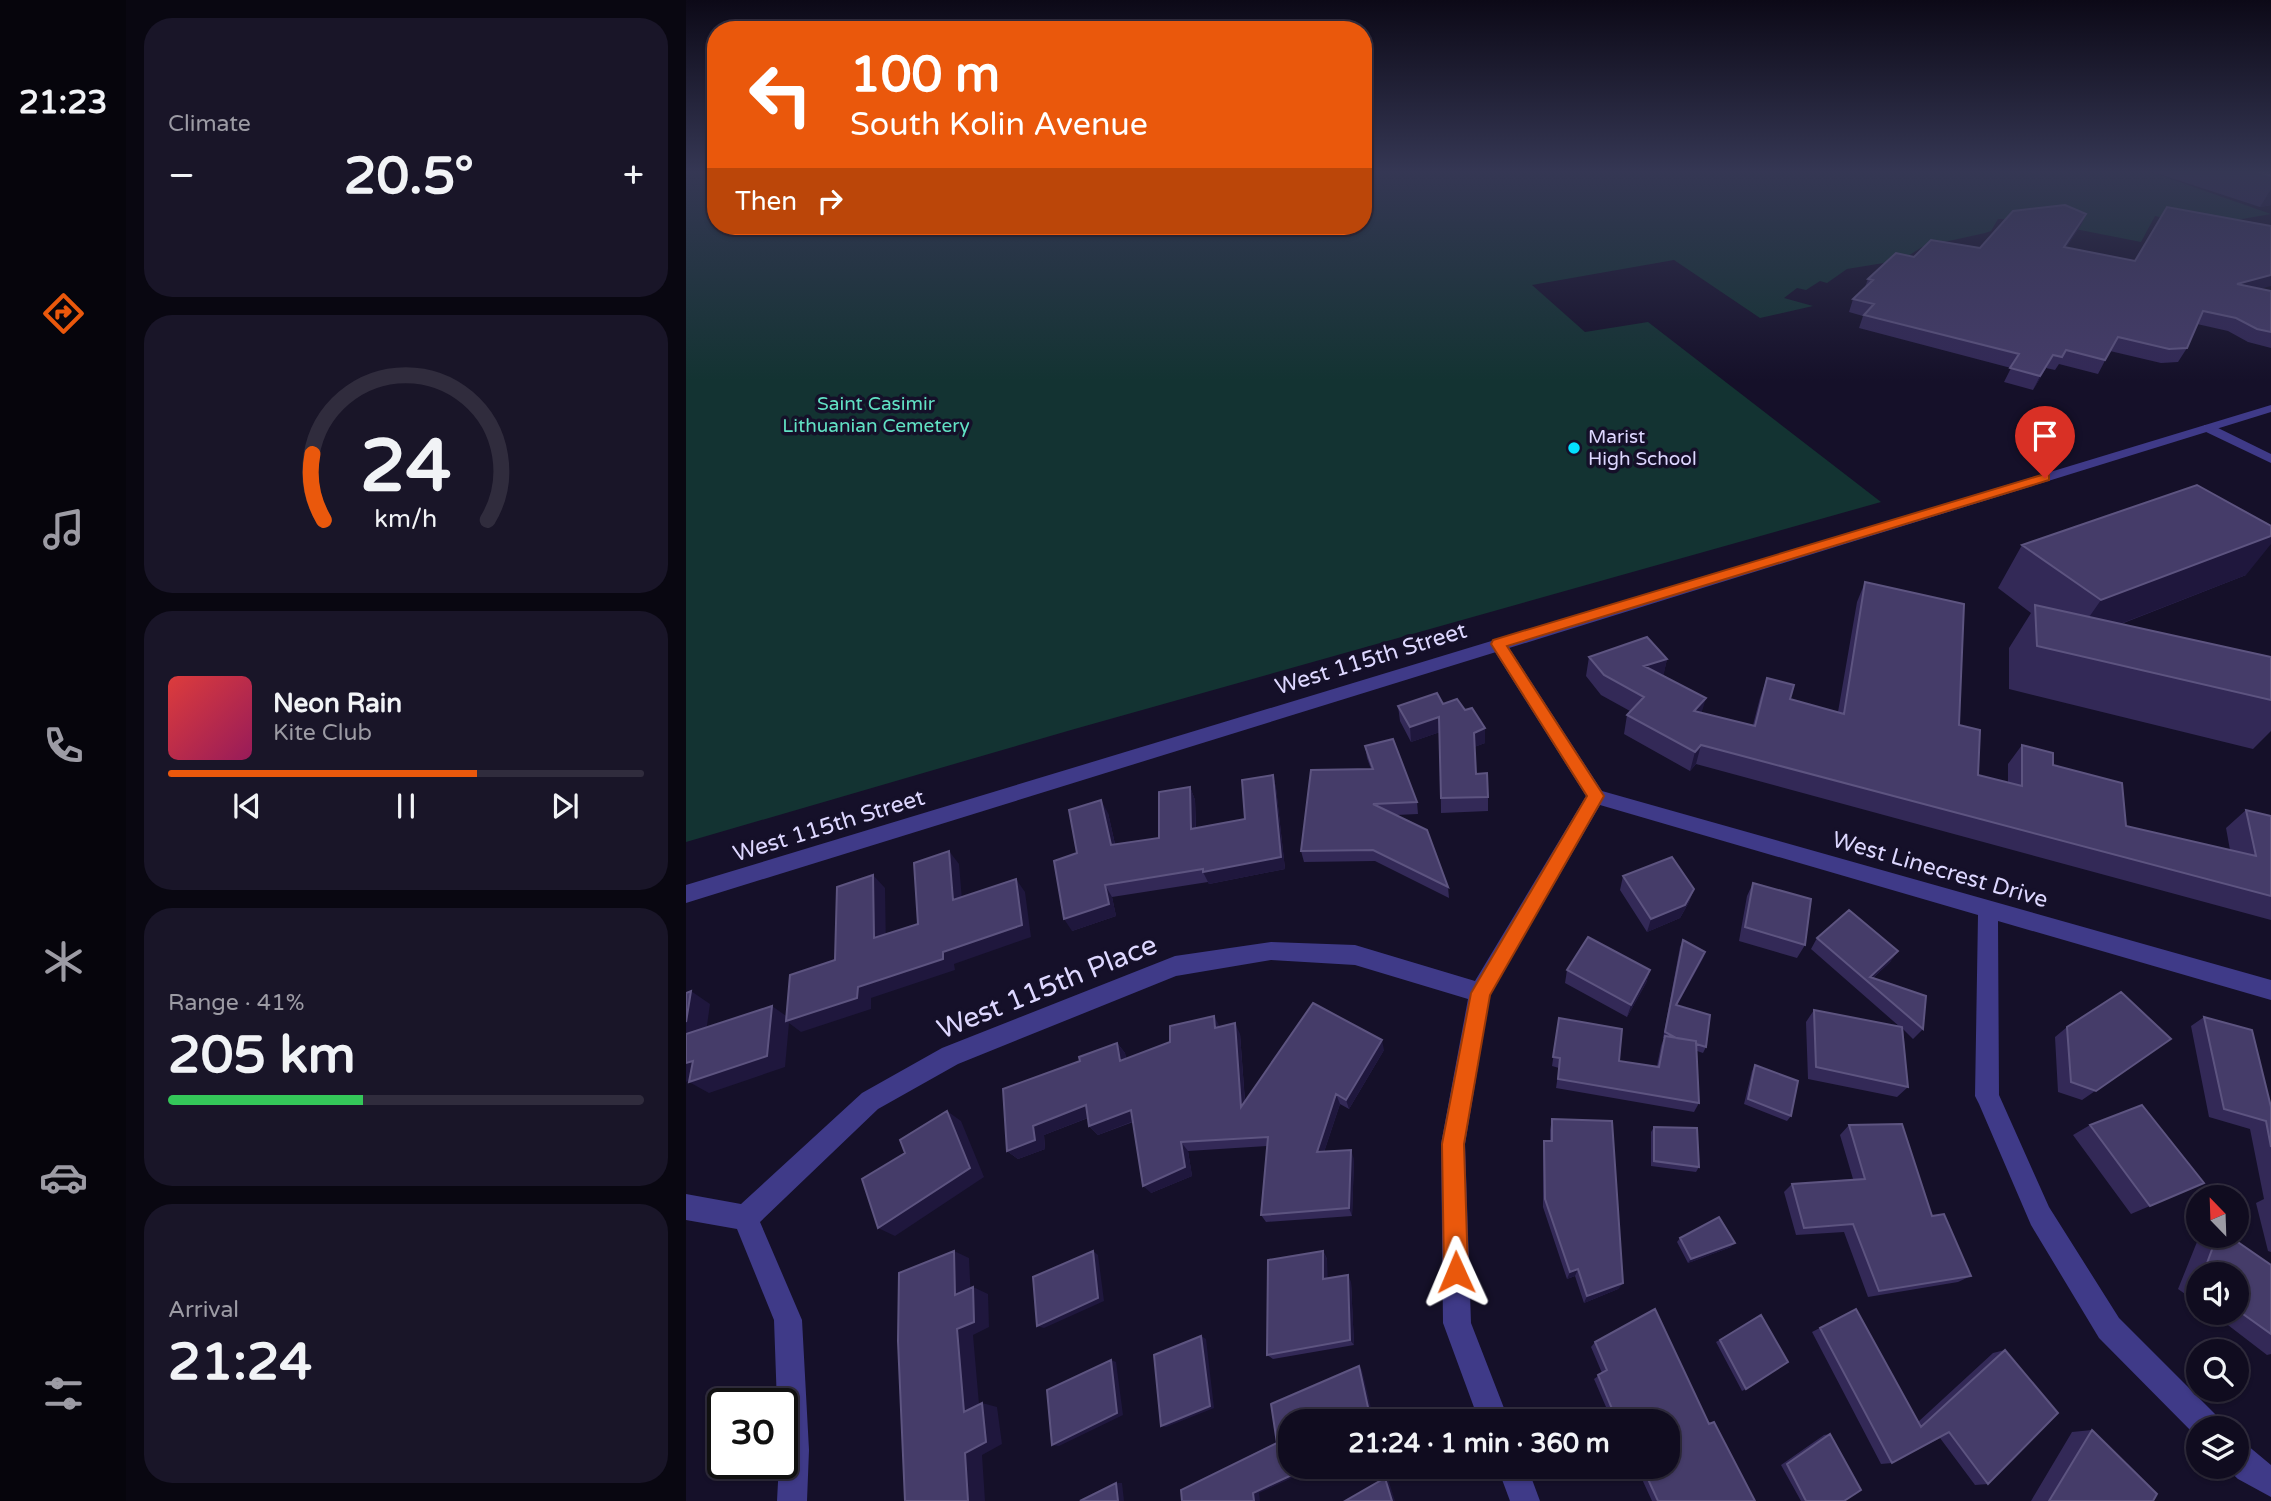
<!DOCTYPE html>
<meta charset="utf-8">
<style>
body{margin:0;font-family:"Varela Round",sans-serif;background:#191528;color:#f1f3f6;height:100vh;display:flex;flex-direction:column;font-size:26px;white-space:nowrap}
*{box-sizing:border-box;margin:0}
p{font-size:23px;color:#9c9ba4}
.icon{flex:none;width:38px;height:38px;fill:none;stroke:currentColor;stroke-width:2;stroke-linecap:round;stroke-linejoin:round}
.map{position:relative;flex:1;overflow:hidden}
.sheet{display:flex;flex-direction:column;gap:18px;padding:18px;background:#090711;width:560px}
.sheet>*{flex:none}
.hud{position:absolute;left:21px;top:21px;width:665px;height:214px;border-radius:28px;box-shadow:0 2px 5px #0004,0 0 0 2px #302c3d;background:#ea580c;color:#fff;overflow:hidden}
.needle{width:46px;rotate:337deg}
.fabs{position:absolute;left:1500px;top:1185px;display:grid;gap:14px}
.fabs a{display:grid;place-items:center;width:63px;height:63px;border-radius:50%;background:#100c1f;box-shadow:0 2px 5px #0004,0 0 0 2px #302c3d;font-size:35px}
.speed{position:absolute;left:21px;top:1388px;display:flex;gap:14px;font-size:35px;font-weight:700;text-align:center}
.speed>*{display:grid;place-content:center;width:91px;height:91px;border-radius:50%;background:#100c1f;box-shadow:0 2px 5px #0004,0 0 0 2px #302c3d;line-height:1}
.speed .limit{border:4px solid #111;border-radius:10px;background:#fff;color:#111}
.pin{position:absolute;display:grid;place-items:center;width:60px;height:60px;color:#fff;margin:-72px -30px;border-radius:50% 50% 50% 0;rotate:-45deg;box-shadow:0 0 7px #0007}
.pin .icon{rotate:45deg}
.me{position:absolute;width:77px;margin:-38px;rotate:359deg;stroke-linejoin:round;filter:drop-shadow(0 0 5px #0008)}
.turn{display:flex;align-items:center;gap:24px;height:147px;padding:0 28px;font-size:32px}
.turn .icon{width:91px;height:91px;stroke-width:2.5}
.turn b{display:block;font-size:49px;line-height:60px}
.then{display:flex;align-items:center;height:66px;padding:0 28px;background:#0003;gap:14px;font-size:26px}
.big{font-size:52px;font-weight:700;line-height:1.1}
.sheet .tile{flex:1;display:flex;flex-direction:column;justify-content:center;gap:10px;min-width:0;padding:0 24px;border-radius:28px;background:#191528}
.sheet .dial{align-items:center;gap:0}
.dial svg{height:182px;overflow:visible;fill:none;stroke:#302c3d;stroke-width:7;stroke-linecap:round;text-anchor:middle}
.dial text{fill:#f1f3f6;stroke:none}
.song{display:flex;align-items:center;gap:21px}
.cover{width:84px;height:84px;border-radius:10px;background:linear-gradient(135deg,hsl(0 70% 55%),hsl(330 70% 35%))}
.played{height:7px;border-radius:4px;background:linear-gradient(90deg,#ea580c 65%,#302c3d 65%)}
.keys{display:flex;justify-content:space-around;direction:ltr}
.heat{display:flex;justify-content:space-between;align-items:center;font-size:38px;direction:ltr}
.charge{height:10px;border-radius:5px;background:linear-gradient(90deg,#34c759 41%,#302c3d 0)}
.trip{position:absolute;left:592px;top:1409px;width:402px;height:70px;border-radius:28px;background:#100c1f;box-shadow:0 2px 5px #0004,0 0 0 2px #302c3d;font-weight:700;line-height:70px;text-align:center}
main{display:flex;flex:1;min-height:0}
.tabs{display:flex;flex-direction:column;width:126px;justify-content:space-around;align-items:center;background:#06050c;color:#9c9ba4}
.tabs .icon{width:49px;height:49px}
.tabs .on{color:#ea580c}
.tabs b{font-size:32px;color:#f1f3f6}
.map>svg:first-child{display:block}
</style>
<main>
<nav class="tabs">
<b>21:23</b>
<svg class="icon on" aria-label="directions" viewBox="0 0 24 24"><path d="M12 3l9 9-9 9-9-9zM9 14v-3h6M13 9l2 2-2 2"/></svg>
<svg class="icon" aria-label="music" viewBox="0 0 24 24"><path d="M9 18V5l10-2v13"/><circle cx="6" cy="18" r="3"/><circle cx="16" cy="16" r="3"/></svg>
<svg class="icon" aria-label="phone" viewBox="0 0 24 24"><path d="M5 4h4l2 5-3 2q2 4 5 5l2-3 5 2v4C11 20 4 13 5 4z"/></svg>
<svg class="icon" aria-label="climate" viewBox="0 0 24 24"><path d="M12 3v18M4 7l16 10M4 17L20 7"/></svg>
<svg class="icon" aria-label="car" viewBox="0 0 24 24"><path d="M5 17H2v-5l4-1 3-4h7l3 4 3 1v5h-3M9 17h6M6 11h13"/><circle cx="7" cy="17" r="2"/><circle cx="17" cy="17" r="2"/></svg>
<svg class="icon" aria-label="filters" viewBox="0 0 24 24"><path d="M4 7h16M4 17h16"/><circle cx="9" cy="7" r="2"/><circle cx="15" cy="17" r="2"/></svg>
</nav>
<section class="sheet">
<div class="tile"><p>Climate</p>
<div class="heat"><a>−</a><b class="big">20.5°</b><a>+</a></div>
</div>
<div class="tile dial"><svg viewBox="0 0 100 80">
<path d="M14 69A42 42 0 1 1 86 69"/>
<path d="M14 69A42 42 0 0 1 9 40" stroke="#ea580c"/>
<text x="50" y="56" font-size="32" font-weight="700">24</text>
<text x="50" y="72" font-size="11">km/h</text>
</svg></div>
<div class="tile">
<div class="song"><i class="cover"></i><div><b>Neon Rain</b><p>Kite Club</p></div></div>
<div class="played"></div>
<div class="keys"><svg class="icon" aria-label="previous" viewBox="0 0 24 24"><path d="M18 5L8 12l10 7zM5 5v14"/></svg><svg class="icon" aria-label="pause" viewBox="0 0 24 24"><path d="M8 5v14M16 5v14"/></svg><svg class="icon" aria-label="next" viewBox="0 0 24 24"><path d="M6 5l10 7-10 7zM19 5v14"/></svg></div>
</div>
<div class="tile"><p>Range · 41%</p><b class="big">205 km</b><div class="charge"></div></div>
<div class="tile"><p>Arrival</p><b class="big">21:24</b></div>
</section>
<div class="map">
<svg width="1585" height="1501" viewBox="0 0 1585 1501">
<rect width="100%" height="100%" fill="#151029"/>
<path fill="#133332" d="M0,171H30V226H677V171H1462L1585,214L1516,226L1469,216L1455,242L1344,220L1312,219L1305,231L1299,233L1236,247L1216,260L1161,269L1141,283L1134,281L1120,290L1111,288L1098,298L1127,306L1074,318L988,260L846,285L899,332L962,322L1195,502L385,730L0,842Z"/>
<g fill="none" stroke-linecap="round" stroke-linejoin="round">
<path fill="#3f3a88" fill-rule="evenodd" d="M1518,425H1526L1585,454V463L1518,431Z
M812,639L818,640L916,791L1585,980V1000L1312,921L1313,1095L1363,1207L1433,1318L1533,1418L1538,1428H1512V1438L1413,1338L1345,1225L1293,1104L1289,1096L1292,915L914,805L804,995L779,1144L785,1323L823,1421H793L757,1323L755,1144L782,999L669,965L585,960L490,976L272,1064L192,1109L74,1222L116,1320L123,1450L121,1501H91L93,1463H96V1404H91L88,1320L51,1229L0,1220V1194L55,1204L176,1093L256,1048L489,956L585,942L669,945L789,981L900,796L804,644Z
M1550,1441L1561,1445L1585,1465V1497L1552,1479L1539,1467L1550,1466Z
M811,1466H841L854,1501H824Z"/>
<path fill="#3f3a88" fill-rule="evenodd" d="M1585,405V412L0,903V885Z"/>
</g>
<path fill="#332957" d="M1464,171H1585V205L1574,207Z
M1400,214L1395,225L1380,247L1585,291V348L1562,342L1542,331L1511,324L1501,348L1492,362L1475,363L1424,351L1412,374L1373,364L1369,370L1360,368L1347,390L1318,382L1325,368L1173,328L1177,316L1163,312L1167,299L1179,287L1182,279L1228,257L1294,248Z
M1336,545L1560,575L1435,624L1585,657V731L1567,749L1323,689V648L1345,613L1312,588Z
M1179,582L1273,725L1292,775L1322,783V764L1336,745L1367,765L1440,826L1544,850L1540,828L1560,810L1585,816V920L1010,764L1004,771L938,734L941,715L944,711L915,695L900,676L903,657L981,659L977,676L1016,713L1067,725L1074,698L1081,678L1104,699L1152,712L1171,602Z
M757,704L799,743L788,747L790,774L802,797V811L755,813L754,732L725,742L714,721L712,706Z
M679,746L731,802L732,814L710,815L762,887L763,898L689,861L618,862L615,851L685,769L681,758Z
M587,775L590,788L599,869L523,884L522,882L426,897L430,916L386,931L391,853L422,813L429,844L473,838L504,787L509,800L510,828L559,819Z
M937,876L1008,889L1003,902L994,918L961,932L934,890Z
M1067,883L1119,945L1111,958L1053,941L1061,896Z
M1131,938L1212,951L1204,962L1187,978L1237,1029L1227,1039L1217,1029L1222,1087L1211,1097L1122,1079L1120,1022L1128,1010L1214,1027L1125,949Z
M997,940L1019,952L991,1005L1020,1047L1017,1053L1011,1051L1013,1103L1008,1112L870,1088L873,1068L866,1066L873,1018L933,1061L971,1066L975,1046L978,1038H977L994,947Z
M881,970H964L960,983L941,1017L879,983Z
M1518,1017L1585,1107V1252L1582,1251L1570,1203L1578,1199L1564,1129L1523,1117L1505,1026Z
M534,1027L554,1034L559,1101L698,1050L663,1109L654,1104L638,1152L668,1159L666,1216L580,1222L575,1215L581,1146L502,1151L506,1176L465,1193L447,1122L412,1135L403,1126L402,1118L358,1135L359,1149L332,1159L321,1151L394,1061L431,1043L439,1053L440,1059Z
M1381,1027L1485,1039L1396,1100L1372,1092L1369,1037Z
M1069,1065L1105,1116L1101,1121L1058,1104L1066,1071Z
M866,1119L937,1283L932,1289L898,1303L889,1276L881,1279L857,1207V1151L858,1141H864V1130Z
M1163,1125L1246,1216L1285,1276L1272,1282L1182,1297L1158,1232L1110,1235L1098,1192L1106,1184L1167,1179L1154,1135Z
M1404,1125L1518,1183L1445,1214L1387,1135Z
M968,1127L1013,1167L1010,1172L965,1166V1132Z
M1516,1236H1543L1585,1265V1354L1581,1355L1525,1312H1550V1274H1512V1303L1492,1289L1513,1237Z
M994,1238L1045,1247L1002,1263L991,1242Z
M637,1251L641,1259V1278L665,1282L668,1345L587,1359L581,1355Z
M1170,1309L1232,1422L1307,1353L1319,1350L1302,1484L1289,1485L1254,1438L1206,1463L1195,1464L1126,1332Z
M1075,1315L1060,1389L1056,1391L1030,1342Z
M909,1342L1023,1423L1028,1422L1069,1501H966L950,1466H982V1421H926L908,1379L916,1373L905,1347Z
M1406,1430L1467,1501H1345L1386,1432Z
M1144,1434L1158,1501H1115L1095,1465L1138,1435Z"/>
<path fill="#1f173d" d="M1585,189V205L1574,207Z
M1400,214L1395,225L1373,259L1378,247Z
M1585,275V286L1543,297L1551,284Z
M1367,355L1360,368L1347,390L1354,376Z
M1585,536V544L1560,575L1385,643L1415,600Z
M981,659L977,678L958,666Z
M1020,698L1014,718L1008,711Z
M753,717L754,732L725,742L724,727Z
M799,728V743L788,747V733Z
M1015,745L1010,764L1004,771L1009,752Z
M587,775L590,788L599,869L523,884L517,872L595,857Z
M504,787L509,800L510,842L505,829Z
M415,800L422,813L432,858L425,845Z
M263,851L273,864L277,912L267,900Z
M187,875L199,888L200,950L188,938Z
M330,879L339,892L345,937L268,964L269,970L185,998V1009L115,1032L103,1023L99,1067L23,1093L3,1082L86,1006L103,1018L172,987L257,952Z
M419,885L426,897L430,916L386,931L378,919Z
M1008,889L1003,902L994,918L961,932L965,919Z
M1212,951L1204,962L1182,982L1184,977Z
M1019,952L1017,959L988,1011L990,1005Z
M964,970L960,983L941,1017L945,1005Z
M5,991L24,1004L18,1047L0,1036V1022Z
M528,1016L534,1027L529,1028Z
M549,1023L554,1034L560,1117L555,1107Z
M696,1040L698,1050L663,1109L660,1100Z
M431,1043L439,1053L442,1071L434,1061Z
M7,1061L27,1072L0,1082V1063Z
M650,1094L654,1104L635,1161L631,1152Z
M400,1105L409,1115L358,1135L359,1149L332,1159L321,1151L347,1126Z
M445,1110L453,1119L412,1135L403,1126Z
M261,1111L275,1121L298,1177L209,1236L192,1228Z
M495,1142L502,1151L506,1176L465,1193L457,1186Z
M665,1150L668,1159L666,1216L663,1208Z
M1049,1243L1045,1247L1002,1263L1005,1259Z
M268,1251L283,1258L285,1301L269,1295Z
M407,1251L412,1255L418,1301L358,1328L351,1326Z
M637,1251L641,1259L642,1285L637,1279Z
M892,1269L889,1276L881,1279L884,1272Z
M662,1275L665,1282L668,1345L664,1340Z
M937,1283L932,1289L898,1303L901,1296Z
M287,1287L302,1294L303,1327L287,1335L294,1416L278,1412L271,1329Z
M515,1336L520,1339L528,1408L480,1427L475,1426Z
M425,1360L430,1362L437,1415L373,1446L366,1445Z
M673,1366L676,1370L688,1421H685Z
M296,1403L311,1407L316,1444L296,1455L299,1501H282L279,1453Z
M625,1466H632L573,1493L574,1501H568L567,1493Z
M699,1478L702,1479L709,1501H706Z
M430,1483H436L438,1501H432Z"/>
<path fill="#453c69" stroke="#5d5480" stroke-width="2" d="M1570,171H1585V176Z
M1379,205L1400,214L1378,247L1449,261L1481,207L1585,226V275L1551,284L1585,291V332L1571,329L1550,318L1517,311L1501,348L1483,349L1432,337L1419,360L1380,350L1376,357L1367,355L1354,376L1324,368L1333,354L1178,315L1188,304L1167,299L1187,280L1182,279L1210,253L1228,257L1245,240L1294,248L1327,211Z
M1511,485L1585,526V536L1415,600L1336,545Z
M1179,582L1278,604L1273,725L1294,730L1292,775L1336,786V745L1367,753V765L1436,783L1440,826L1570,856L1560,810L1585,816V896L1015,745L1009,752L941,715L958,697L918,675L903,657L961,637L981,659L958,666L1020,698L1008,711L1069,726L1081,678L1108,685L1104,699L1158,714Z
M1349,605L1585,657V700L1351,646Z
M751,693L757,704L771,699L779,710L786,708L799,728L788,733L790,774L801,773L802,797L755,798L753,717L724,727L712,706Z
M707,739L731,802L687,804L741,830L762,887L687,850L615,851L625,770L687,769L679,746Z
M587,775L595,857L517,872V869L419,885L423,904L378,919L368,861L391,853L383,810L415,800L425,845L473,838V792L504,787L505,829L559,819L556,780Z
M263,851L267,900L330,879L336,925L257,952V959L172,987L171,998L100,1021L104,975L149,960L151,887L187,875L188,938L232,924L228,863Z
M986,857L1008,889L999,905L965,919L937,876Z
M1067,883L1125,899L1119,945L1059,927Z
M1163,910L1212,951L1184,977L1240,996L1237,1029L1131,938Z
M902,937L964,970L945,1005L881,970Z
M997,940L1019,952L990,1005L1024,1015L1020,1047L1010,1044V1041L990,1038L979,1032Z
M5,991L0,1022V993Z
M1435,992L1485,1039L1410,1091L1385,1082L1381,1027Z
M627,1003L696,1040L660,1100L650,1094L631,1152L665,1150L663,1208L575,1215L582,1137L495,1142L499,1167L457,1186L445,1110L403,1126L400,1105L347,1126L349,1140L321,1151L317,1089L394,1061L393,1057L431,1043L434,1061L484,1042V1026L528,1016L529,1028L549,1023L555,1107Z
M86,1006L81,1056L3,1082L7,1061L0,1063V1034Z
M1128,1010L1216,1027L1222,1087L1130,1067Z
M1518,1017L1566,1030L1585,1107V1147L1580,1121L1538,1109Z
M873,1018L936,1029L933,1061L973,1067L979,1036L1010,1041L1013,1103L872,1079L874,1058L867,1057Z
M1069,1065L1112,1081L1105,1116L1062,1099Z
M1456,1105L1518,1183L1464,1206L1404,1125Z
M261,1111L284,1168L192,1228L176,1179L219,1153L214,1140Z
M866,1119L926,1121L937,1283L901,1296L892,1269L884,1272L859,1199L858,1141H866Z
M1216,1124L1246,1216L1258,1214L1285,1276L1193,1291L1167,1224L1118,1228L1106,1184L1179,1179L1163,1125Z
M968,1127L1011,1128L1013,1167L968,1161Z
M1033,1217L1049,1243L1005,1259L994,1238Z
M1531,1236H1543L1585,1265V1334L1550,1309V1274H1517Z
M268,1251L269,1295L287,1287L288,1322L271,1329L278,1412L296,1403L300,1442L279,1453L282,1501H219L212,1341L213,1273Z
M407,1251L412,1298L351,1326L347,1277Z
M637,1251V1279L662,1275L664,1340L581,1355L582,1260Z
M969,1309L1023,1424L1028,1422L1069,1501H972L956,1466H982V1421H931L912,1375L921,1370L909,1342Z
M1170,1309L1235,1427L1319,1350L1372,1413L1302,1484L1263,1432L1206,1463L1134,1328Z
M1075,1315L1102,1362L1060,1389L1034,1340Z
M515,1336L524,1406L475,1426L468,1355Z
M425,1360L431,1413L366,1445L361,1390Z
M673,1366L685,1421H604V1466H625L567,1493L568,1501H496L495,1490L591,1443L585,1404Z
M1406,1430L1471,1494L1467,1501H1363Z
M1144,1434L1175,1490L1158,1501H1120L1101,1464Z
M699,1478L706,1501H659Z
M430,1483L432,1501H394Z"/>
<linearGradient id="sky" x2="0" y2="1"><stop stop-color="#0c0917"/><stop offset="0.45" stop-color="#353754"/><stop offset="1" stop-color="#353754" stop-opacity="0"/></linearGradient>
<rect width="1585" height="381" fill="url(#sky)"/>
<path fill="#ea580c" stroke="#983908" stroke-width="2" d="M1359,474L1363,475V480L821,646L918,796L804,995L778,1144L782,1272L778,1280L770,1284L761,1280L758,1272L756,1144L785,993L901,796L805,644L807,640Z"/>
<circle fill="#03e0ff" stroke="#151029" stroke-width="2.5" cx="888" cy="448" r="7"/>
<g text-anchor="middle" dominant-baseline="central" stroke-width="7" stroke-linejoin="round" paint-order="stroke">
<g font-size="19" fill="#61e1c4" stroke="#151029">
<text x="190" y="404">Saint Casimir<tspan x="190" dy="22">Lithuanian Cemetery</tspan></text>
</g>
<g font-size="19" fill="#ddd7ff" stroke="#151029" text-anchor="start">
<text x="902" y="437">Marist<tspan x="902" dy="22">High School</tspan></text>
</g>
<g font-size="23" fill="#ddd7ff" stroke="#151029">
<text transform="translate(685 659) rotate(-17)">West 115th Street</text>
<text transform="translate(143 826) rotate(-17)">West 115th Street</text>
<text transform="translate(1254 870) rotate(16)">West Linecrest Drive</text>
</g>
<g font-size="28" fill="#ddd7ff" stroke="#151029">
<text transform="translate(361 987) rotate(-22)">West 115th Place</text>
</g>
</g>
</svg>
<div class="fabs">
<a><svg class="needle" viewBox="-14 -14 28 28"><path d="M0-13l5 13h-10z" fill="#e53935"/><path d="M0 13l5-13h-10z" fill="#9c9ba4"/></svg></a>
<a><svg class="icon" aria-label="sound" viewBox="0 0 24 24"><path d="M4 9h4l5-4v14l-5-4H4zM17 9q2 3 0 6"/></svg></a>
<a><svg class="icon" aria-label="search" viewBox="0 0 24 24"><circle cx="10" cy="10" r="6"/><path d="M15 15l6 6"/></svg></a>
<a><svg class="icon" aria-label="layers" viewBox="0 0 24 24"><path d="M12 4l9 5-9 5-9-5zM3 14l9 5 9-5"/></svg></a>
</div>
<div class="speed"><div class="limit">30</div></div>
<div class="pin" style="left:1359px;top:478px;background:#d93025"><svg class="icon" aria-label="arrive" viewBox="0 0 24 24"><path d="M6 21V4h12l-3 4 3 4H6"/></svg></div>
<svg class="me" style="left:770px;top:1272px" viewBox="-20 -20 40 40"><path d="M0-17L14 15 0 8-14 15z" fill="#ea580c" stroke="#fff" stroke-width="4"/></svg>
<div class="trip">21:24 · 1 min · 360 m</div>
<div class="hud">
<div class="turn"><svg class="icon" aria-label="left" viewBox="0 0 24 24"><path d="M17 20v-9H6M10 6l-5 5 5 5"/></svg><div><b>100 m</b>South Kolin Avenue</div></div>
<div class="then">Then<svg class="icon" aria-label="right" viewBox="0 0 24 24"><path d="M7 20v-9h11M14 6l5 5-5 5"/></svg></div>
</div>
</div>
</main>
